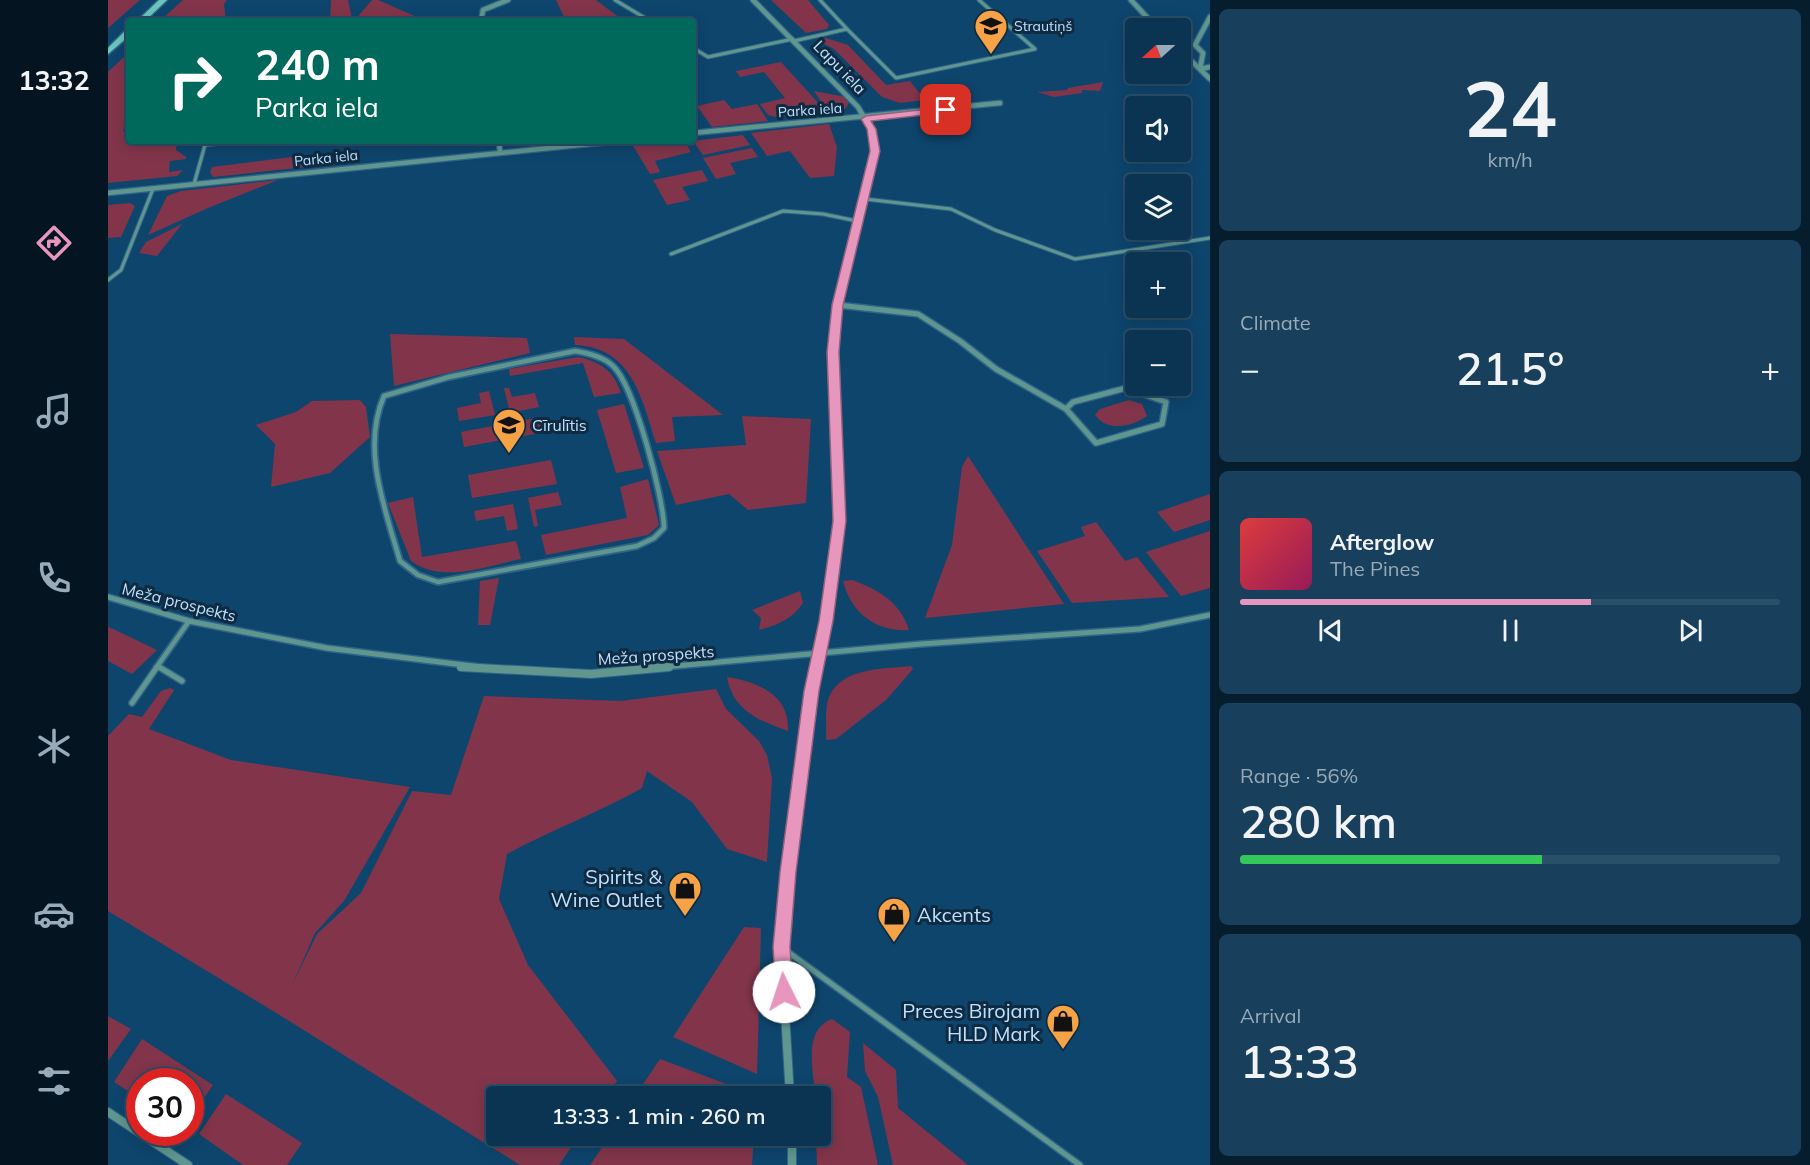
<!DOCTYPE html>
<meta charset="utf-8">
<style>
body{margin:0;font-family:Mulish,sans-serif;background:#183f5c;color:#f1f3f6;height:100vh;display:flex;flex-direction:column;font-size:22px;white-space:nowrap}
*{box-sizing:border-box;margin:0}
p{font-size:20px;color:#99aab8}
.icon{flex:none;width:33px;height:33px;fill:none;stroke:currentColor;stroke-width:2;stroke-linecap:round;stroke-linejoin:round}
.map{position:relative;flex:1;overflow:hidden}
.details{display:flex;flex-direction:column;gap:9px;padding:9px;background:#061d2d;width:600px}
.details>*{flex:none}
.top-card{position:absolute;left:18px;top:18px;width:570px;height:126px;border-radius:6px;box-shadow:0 3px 15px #0003,0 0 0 2px #2a4f69;background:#00695c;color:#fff;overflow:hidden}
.needle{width:39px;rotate:249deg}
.tools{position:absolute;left:1017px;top:18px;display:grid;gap:12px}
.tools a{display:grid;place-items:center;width:66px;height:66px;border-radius:6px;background:#0a3452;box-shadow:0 3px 15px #0003,0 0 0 2px #2a4f69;font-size:30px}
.speed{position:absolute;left:18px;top:1068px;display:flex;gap:12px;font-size:30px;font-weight:700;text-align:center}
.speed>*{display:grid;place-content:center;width:78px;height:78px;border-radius:50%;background:#0a3452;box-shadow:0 3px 15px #0003,0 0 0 2px #2a4f69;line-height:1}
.speed .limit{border:9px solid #d22;background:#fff;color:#111}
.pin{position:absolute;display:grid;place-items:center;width:51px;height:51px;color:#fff;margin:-26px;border-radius:12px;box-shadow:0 3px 9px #0006}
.me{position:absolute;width:66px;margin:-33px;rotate:356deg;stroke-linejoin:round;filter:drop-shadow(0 0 4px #0008)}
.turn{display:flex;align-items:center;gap:21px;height:126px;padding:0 30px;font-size:27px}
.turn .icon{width:78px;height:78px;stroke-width:2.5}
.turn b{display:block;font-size:42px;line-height:51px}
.big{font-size:45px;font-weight:600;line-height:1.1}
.details .tile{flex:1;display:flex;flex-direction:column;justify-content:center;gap:9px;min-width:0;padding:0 21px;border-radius:9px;background:#183f5c}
.details .dial{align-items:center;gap:0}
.dial b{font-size:78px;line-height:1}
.song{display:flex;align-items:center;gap:18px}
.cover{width:72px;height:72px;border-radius:9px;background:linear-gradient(135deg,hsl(0 70% 55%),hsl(330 70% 35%))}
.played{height:6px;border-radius:3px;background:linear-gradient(90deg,#e797bd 65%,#2a4f69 65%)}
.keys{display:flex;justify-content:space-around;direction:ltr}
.heat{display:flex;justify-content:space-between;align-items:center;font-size:33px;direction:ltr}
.charge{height:9px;border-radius:4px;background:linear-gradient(90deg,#34c759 56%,#2a4f69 0)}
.trip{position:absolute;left:378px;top:1086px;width:345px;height:60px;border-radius:6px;background:#0a3452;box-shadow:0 3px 15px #0003,0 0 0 2px #2a4f69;font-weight:600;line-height:60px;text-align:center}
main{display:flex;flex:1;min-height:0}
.dock{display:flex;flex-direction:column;width:108px;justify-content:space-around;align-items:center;background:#041521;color:#99aab8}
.dock .icon{width:42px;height:42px}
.dock .on{color:#e797bd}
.dock b{font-size:27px;color:#f1f3f6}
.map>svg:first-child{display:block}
</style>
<main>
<nav class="dock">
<b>13:32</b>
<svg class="icon on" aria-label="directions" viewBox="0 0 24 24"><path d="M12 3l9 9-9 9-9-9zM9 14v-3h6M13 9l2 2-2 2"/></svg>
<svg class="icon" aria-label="music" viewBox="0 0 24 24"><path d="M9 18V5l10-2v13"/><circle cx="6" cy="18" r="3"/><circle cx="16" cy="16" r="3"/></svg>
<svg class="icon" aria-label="phone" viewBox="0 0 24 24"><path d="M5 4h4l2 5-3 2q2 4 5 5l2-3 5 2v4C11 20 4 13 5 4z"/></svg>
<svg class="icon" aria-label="climate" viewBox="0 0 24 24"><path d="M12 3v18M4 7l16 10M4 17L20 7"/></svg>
<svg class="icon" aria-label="car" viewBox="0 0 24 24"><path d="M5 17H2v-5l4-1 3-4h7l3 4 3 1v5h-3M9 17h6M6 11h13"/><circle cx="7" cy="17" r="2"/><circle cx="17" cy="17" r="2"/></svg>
<svg class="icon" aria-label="filters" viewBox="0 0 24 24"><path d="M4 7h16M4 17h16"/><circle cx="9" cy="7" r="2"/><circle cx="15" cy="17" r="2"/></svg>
</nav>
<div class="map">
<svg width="1102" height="1165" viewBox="0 0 1102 1165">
<rect width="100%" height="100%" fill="#0e456d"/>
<path fill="#82354a" d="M0,0H32L0,28Z
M75,0H119L116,4L118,21H52Z
M223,0H240L244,18L241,21H222Z
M264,0H270L318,21H246Z
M448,0H488L512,18L457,19Z
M663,0H700L721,25L719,29L698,33Z
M718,38L740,45L778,85L802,81L817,100L792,103L774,97L726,49L709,40Z
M21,52V96L15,132H21V141H69L68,150L78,157V159L62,161L61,172L75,170L69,176L0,183V72Z
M673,62L712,105V113L667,117L660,115L652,104L677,98L656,72L632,77L628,71Z
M995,82L992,91L974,90V93L946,97L929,92L959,90L960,88Z
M706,91L738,97L741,102C738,112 731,112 721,113Z
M616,100L624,109L649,104L660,121L604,127L589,106Z
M721,124L729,147L726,176L702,178L682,151L659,156L643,133Z
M635,135L642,145L595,155L585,141Z
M576,141L583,152L547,161L552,172L542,174L524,144Z
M644,148L650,157L622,163L628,174L608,179L595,158Z
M184,157L198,167L105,177L102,172L104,167Z
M594,170L600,181L574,187L582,200L559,205L545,180Z
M170,180L100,208L40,235L59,196L73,191Z
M22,203L27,206L13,237L0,238V205Z
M74,224L49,256L31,253L38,242Z
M282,334L419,338L422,353L286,386Z
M466,337L516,339L615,415L564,417L567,441L548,443C534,399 524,347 467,345Z
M470,357C493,362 506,371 513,393L486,397L475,363L402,376L401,369Z
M396,388H401L404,397L427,393L431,407L402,413Z
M381,391L387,415L351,421L349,408L373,403L371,393Z
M252,400L258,407L262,437L222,473L163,487L167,444L148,425L188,412L204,401Z
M1021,400L1034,404L1039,416C1024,427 999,432 987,415L992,409Z
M516,404L536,468L508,473L489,410Z
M634,416L703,419L698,503L640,510L621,494L568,505L549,451L638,445Z
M433,417L437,432L356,447L353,432Z
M860,456L956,604L817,618L844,545L854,467Z
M443,460L449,484L364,498L360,475Z
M540,479L551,525L540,535L438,555L433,535L519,518L512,487Z
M450,492L454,505L427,510L430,526L426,527L420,498Z
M1102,494V520L1066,532L1049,512Z
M305,497L314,557L408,541L413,559C377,566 335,584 303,561L280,503Z
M405,504L410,529L399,531L396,516L368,521L366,511Z
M988,522L1017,561L1029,557L1061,597L964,603L929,551L977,536L973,527Z
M1102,531V588L1073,596L1038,552Z
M391,578L382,625H370L372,581Z
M744,580C770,589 793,603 801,630C768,632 743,613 735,581Z
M692,591L695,603C684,619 670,625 651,630L653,618L644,610Z
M0,627L5,629L49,650L24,674L0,661Z
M803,666L805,669L778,700L728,739L718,740C719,727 716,709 721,697C734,667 776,669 803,666Z
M619,677C650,682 682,695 680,731C652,721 625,711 619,677Z
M62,688L66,690L41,729L123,760L302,787L236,901L207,933L184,985L209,934L253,893L304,791L343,795L376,696L513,701L608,689L618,709L651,741L659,755L664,778L659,862L619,849L584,802L539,771L534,788C490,813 443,830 399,854L391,899L420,965L509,1081L498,1096H388V1136H471L451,1165H412L170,1014L0,911V736L21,714L34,717L53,691Z
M636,927L653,928L649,1074L565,1037Z
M0,1016L23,1029L0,1061Z
M724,1019L742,1032L739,1077L753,1087L770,1165H709L708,1136H712V1096H707C706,1072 694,1030 724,1019Z
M34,1039L105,1085L83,1117L82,1082H32L31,1098L6,1082Z
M755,1043L788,1070L790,1108L860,1165H785L770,1097L757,1071Z
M552,1059L650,1096H527Z
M118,1094L194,1143L179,1165H135L91,1134Z
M502,1136H646L644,1165H482Z"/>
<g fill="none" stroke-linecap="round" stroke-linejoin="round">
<defs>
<path id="lane-far2" d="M507,0L542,21
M739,29L788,78L927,49L871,0
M686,41L739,29L712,0
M585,48L600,57L685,39
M846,93L857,108
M86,184L97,145L128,141
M757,199L843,209L887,230L967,259L1102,238
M563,254L675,211L715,214L749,221
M0,280L13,270L45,189"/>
<path id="lane-far1" d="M467,351C480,353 496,357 505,366C526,385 556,499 556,528L546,538L529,546L330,582L310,575L292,561C277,509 253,448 276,396L341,377Z
M51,667L53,668
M48,668L81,621"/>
<path id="lane" d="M51,667L74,681
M24,703L49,667
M673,947L972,1165"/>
<path id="street-far2" d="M645,0L750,107L763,129L767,151L734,289
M1023,0L1049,28
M373,21L375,10L400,0
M1072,50L1102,79
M1092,69L1095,53L1087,45L1102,17
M1092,69L1102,67
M585,133L892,103
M391,141L392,152
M0,193L511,141"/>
<path id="street-far1" d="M730,305L810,314L852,341L888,369L958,409
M1018,388L1058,402L1054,424L988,443L958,409L965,402Z
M0,597L81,621L219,648L380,668
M545,668L813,644L1032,629L1102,615
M710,668L731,521L725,352L734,288"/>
<path id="street" d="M353,667L483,674L561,667
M682,1096L673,947L696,744L710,667
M0,1112L80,1165
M684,1136V1165"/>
<path id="secondary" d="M51,0H59L37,21H29Z
M18,30H21V36L0,54V48Z"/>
</defs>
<use href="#lane-far2" stroke="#31648a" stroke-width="5"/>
<use href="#lane-far1" stroke="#31648a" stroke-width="8"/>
<use href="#lane" stroke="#31648a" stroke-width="8"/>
<use href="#street-far2" stroke="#31648a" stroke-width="7"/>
<use href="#street-far1" stroke="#31648a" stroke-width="8"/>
<use href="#street" stroke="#31648a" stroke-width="10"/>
<use href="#secondary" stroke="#31648a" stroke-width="3"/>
<use href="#lane-far2" stroke="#5f978f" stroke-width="3"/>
<use href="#lane-far1" stroke="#5f978f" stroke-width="4.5"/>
<use href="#lane" stroke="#5f978f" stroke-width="5"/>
<use href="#street-far2" stroke="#5f978f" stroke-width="4.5"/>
<use href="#street-far1" stroke="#5f978f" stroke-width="5"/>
<use href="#street" stroke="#5f978f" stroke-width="8"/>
<use href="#secondary" fill="#68c6bb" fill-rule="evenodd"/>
</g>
<path fill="#e797bd" stroke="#96627b" stroke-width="1.5" d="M838,107L841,108V112L763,121L768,129L772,151L735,305L731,352L738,521L725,621L711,691L688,872L682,947L685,992L682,998L676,1000L670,998L668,992L665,947L672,872L696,691L711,621L725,521L719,352L724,305L762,151L759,129L753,119L758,116Z"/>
<defs>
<symbol id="school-pin" viewBox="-11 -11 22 30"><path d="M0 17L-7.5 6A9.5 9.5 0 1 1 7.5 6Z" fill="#f5a346" stroke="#0e2b42"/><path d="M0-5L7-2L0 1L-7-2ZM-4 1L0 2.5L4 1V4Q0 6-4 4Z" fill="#111"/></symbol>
<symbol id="shop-pin" viewBox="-11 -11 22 30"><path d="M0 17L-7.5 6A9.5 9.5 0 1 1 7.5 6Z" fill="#f5a346" stroke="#0e2b42"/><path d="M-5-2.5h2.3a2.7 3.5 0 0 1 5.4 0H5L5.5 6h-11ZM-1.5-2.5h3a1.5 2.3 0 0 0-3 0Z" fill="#111"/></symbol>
</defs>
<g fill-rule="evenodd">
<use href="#school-pin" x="864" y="7" width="38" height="52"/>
<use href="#school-pin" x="382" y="406" width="38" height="52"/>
<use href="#shop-pin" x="558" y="869" width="38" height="52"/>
<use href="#shop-pin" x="767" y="895" width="38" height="52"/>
<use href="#shop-pin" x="936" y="1002" width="38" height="52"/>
</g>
<g text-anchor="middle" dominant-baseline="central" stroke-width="6" stroke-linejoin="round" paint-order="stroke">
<g font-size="14" fill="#bfe0ff" stroke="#0e2b42" text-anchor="start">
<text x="906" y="26">Strautiņš</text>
</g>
<g font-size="14" fill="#bfe0ff" stroke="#0e2b42">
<text transform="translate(702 110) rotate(-4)">Parka iela</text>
<text transform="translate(218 158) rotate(-6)">Parka iela</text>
</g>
<g font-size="16" fill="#bfe0ff" stroke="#0e2b42">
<text transform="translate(732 67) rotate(46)">Lapu iela</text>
<text transform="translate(71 602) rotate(14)">Meža prospekts</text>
<text transform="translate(548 655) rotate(-4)">Meža prospekts</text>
</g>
<g font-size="16" fill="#bfe0ff" stroke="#0e2b42" text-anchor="start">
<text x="424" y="425">Cīrulītis</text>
</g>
<g font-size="20" fill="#bfe0ff" stroke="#0e2b42" text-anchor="end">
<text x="554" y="876">Spirits &amp;<tspan x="554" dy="23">Wine Outlet</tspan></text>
<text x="809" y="914" text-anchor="start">Akcents</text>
<text x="932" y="1010">Preces Birojam<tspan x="932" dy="23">HLD Mark</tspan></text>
</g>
</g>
</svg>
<div class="tools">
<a><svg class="needle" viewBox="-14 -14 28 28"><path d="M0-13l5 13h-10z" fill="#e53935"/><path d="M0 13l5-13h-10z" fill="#99aab8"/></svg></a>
<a><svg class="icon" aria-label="sound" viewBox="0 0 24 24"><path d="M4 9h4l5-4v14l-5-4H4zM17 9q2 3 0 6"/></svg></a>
<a><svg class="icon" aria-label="layers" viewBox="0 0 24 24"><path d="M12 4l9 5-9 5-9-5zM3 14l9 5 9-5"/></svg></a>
<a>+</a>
<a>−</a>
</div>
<div class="speed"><div class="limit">30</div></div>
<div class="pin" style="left:838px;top:110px;background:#d93025"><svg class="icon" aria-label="arrive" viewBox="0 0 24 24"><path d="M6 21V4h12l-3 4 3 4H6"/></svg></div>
<svg class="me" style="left:676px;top:992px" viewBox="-20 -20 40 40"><circle r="19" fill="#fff"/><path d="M0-13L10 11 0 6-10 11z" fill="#e797bd"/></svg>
<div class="trip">13:33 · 1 min · 260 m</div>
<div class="top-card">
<div class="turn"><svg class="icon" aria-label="right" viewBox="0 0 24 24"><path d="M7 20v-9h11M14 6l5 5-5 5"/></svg><div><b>240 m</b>Parka iela</div></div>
</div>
</div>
<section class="details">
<div class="tile dial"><b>24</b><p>km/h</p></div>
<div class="tile"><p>Climate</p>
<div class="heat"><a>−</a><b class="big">21.5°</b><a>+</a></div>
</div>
<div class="tile">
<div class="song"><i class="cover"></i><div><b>Afterglow</b><p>The Pines</p></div></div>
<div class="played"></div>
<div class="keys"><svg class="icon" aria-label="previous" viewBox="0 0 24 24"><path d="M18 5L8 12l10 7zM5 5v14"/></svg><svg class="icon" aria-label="pause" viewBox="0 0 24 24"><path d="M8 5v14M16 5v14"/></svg><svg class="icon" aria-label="next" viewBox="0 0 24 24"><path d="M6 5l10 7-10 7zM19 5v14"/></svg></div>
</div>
<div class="tile"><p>Range · 56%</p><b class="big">280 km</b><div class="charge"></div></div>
<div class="tile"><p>Arrival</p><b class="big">13:33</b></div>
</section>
</main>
